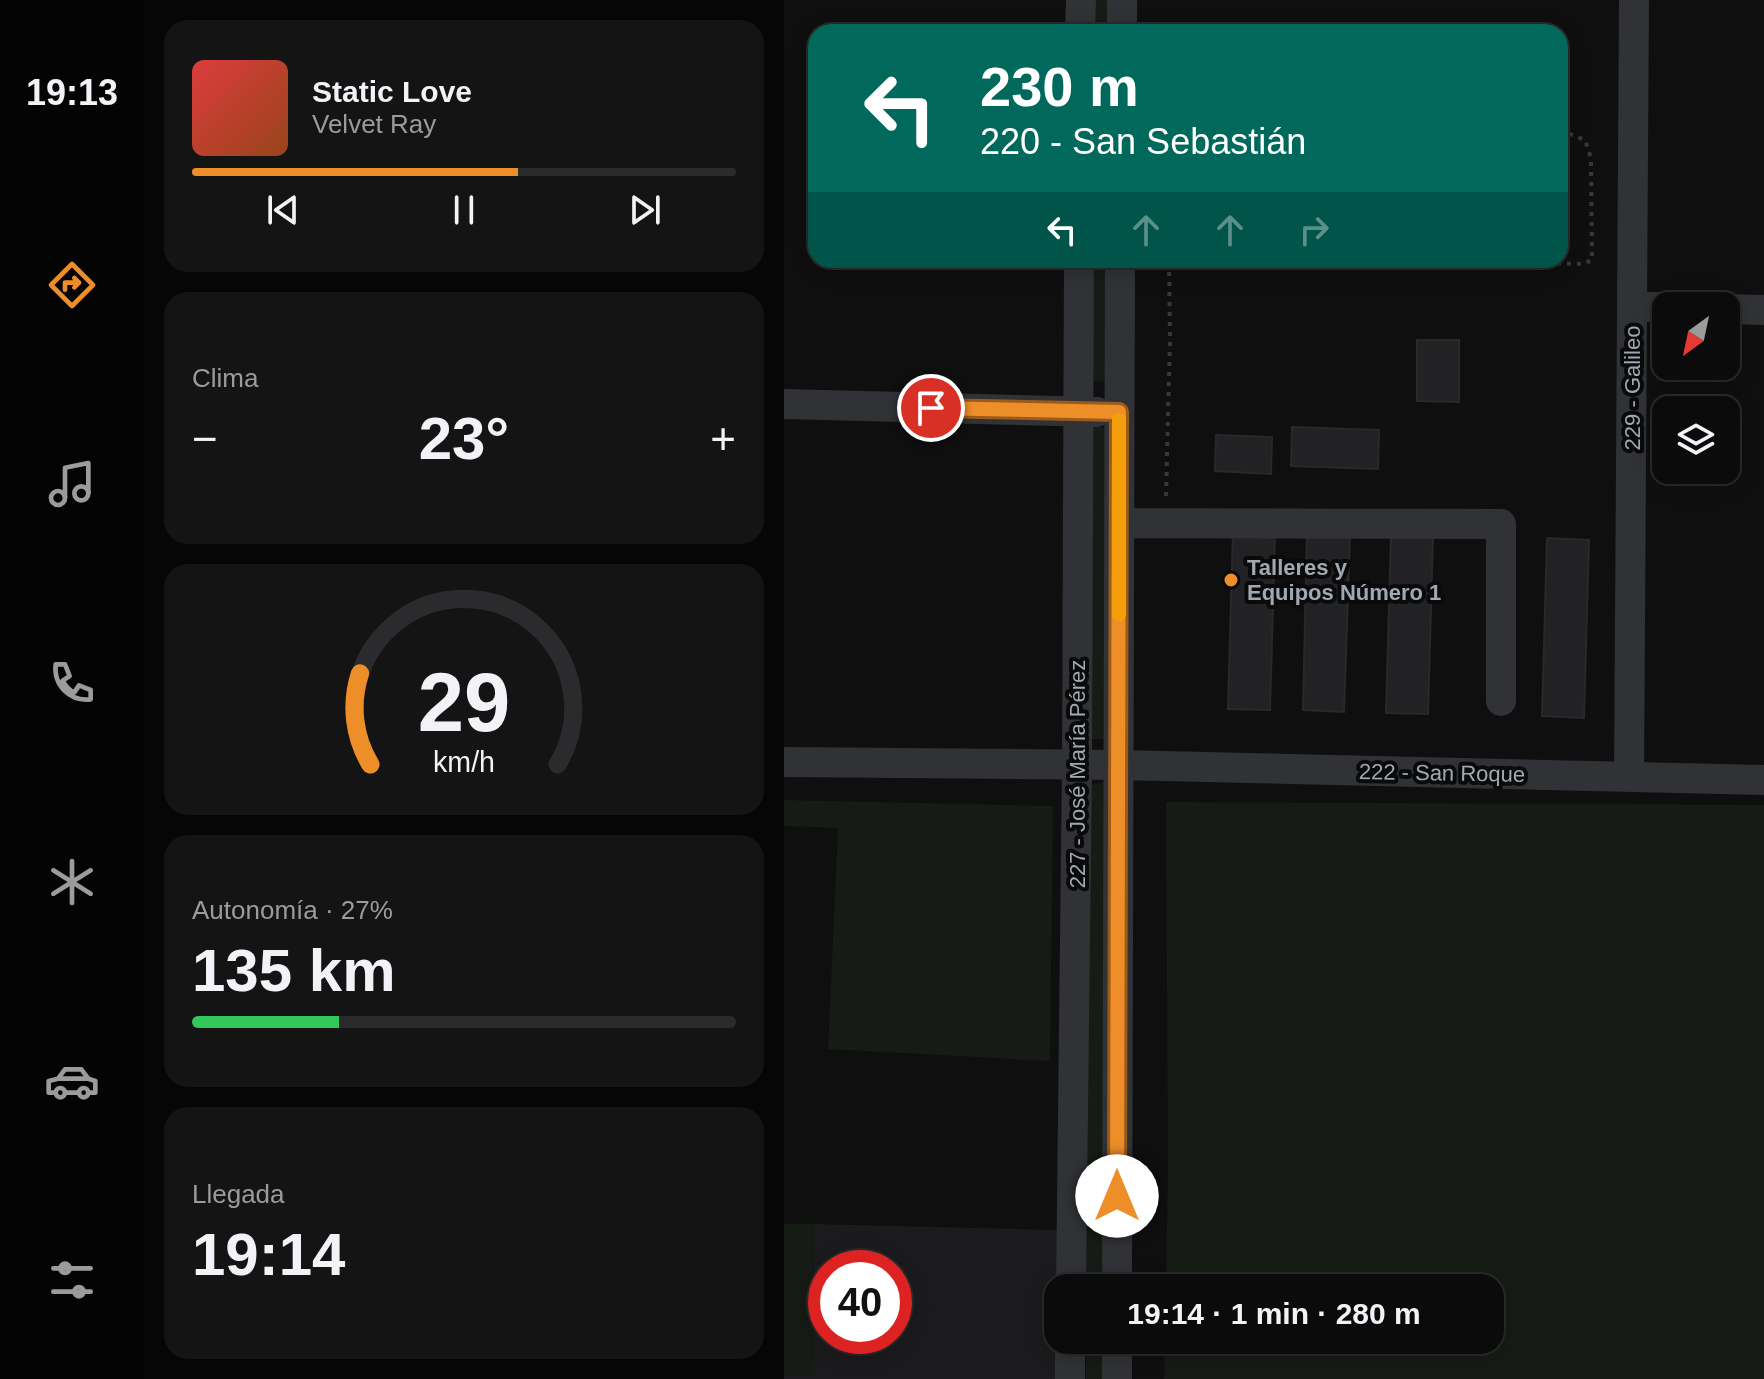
<!DOCTYPE html>
<html lang="es">
<meta charset="utf-8">
<style>
body{margin:0;font-family:Helvetica,sans-serif;background:#141415;color:#f1f3f6;height:100vh;display:flex;flex-direction:column;font-size:30px;white-space:nowrap}
*{box-sizing:border-box;margin:0}
p{font-size:26px;color:#9a9b9d}
.icon{flex:none;width:44px;height:44px;fill:none;stroke:currentColor;stroke-width:2;stroke-linecap:round;stroke-linejoin:round}
.map{position:relative;flex:1;overflow:hidden}
.panel{display:flex;flex-direction:column;gap:20px;padding:20px;background:#060607;width:640px}
.panel>*{flex:none}
.top-card{position:absolute;left:24px;top:24px;width:760px;height:244px;border-radius:24px;box-shadow:0 4px 20px #0003,0 0 0 2px #2b2b2d;background:#00695c;color:#fff;overflow:hidden}
.needle{width:52px;rotate:213deg}
.buttons{position:absolute;left:868px;top:292px;display:grid;gap:16px}
.buttons a{display:grid;place-items:center;width:88px;height:88px;border-radius:16px;background:#0b0b0c;box-shadow:0 4px 20px #0003,0 0 0 2px #2b2b2d;font-size:40px}
.speed{position:absolute;left:24px;top:1250px;display:flex;gap:16px;font-size:40px;font-weight:700;text-align:center}
.speed>*{display:grid;place-content:center;width:104px;height:104px;border-radius:50%;background:#0b0b0c;box-shadow:0 4px 20px #0003,0 0 0 2px #2b2b2d;line-height:1}
.speed .limit{border:12px solid #d22;background:#fff;color:#111}
.pin{position:absolute;display:grid;place-items:center;width:68px;height:68px;color:#fff;margin:-34px;border:4px solid #fff;border-radius:50%;box-shadow:0 2px 8px #0007}
.me{position:absolute;width:88px;margin:-44px;rotate:0deg;stroke-linejoin:round;filter:drop-shadow(0 0 6px #0008)}
.turn{display:flex;align-items:center;gap:28px;height:168px;padding:0 40px;font-size:36px}
.turn .icon{width:104px;height:104px;stroke-width:2.5}
.turn b{display:block;font-size:56px;line-height:68px}
.lanes{display:flex;align-items:center;height:76px;padding:0 40px;background:#0003;justify-content:center;gap:40px;direction:ltr}
.lanes .off{opacity:.35}
.big{font-size:60px;font-weight:700;line-height:1.1}
.panel .widget{flex:1;display:flex;flex-direction:column;justify-content:center;gap:12px;min-width:0;padding:0 28px;border-radius:24px;background:#141415}
.panel .dial{align-items:center;gap:0}
.dial svg{height:208px;overflow:visible;fill:none;stroke:#2b2b2d;stroke-width:7;stroke-linecap:round;text-anchor:middle}
.dial text{fill:#f1f3f6;stroke:none}
.song{display:flex;align-items:center;gap:24px}
.cover{width:96px;height:96px;border-radius:12px;background:linear-gradient(135deg,hsl(0 70% 55%),hsl(20 70% 35%))}
.played{height:8px;border-radius:4px;background:linear-gradient(90deg,#ee8e29 60%,#2b2b2d 60%)}
.keys{display:flex;justify-content:space-around;direction:ltr}
.heat{display:flex;justify-content:space-between;align-items:center;font-size:44px;direction:ltr}
.charge{height:12px;border-radius:6px;background:linear-gradient(90deg,#34c759 27%,#2b2b2d 0)}
.trip{position:absolute;left:260px;top:1274px;width:460px;height:80px;border-radius:24px;background:#0b0b0c;box-shadow:0 4px 20px #0003,0 0 0 2px #2b2b2d;font-weight:700;line-height:80px;text-align:center}
main{display:flex;flex:1;min-height:0}
.tab-bar{display:flex;flex-direction:column;width:144px;justify-content:space-around;align-items:center;background:#040405;color:#9a9b9d}
.tab-bar .icon{width:56px;height:56px}
.tab-bar .active{color:#ee8e29}
.tab-bar b{font-size:36px;color:#f1f3f6}
.map>svg:first-child{display:block}
</style>
<main>
<nav class="tab-bar">
<b>19:13</b>
<svg class="icon active" aria-label="directions" viewBox="0 0 24 24"><path d="M12 3l9 9-9 9-9-9zM9 14v-3h6M13 9l2 2-2 2"/></svg>
<svg class="icon" aria-label="music" viewBox="0 0 24 24"><path d="M9 18V5l10-2v13"/><circle cx="6" cy="18" r="3"/><circle cx="16" cy="16" r="3"/></svg>
<svg class="icon" aria-label="phone" viewBox="0 0 24 24"><path d="M5 4h4l2 5-3 2q2 4 5 5l2-3 5 2v4C11 20 4 13 5 4z"/></svg>
<svg class="icon" aria-label="climate" viewBox="0 0 24 24"><path d="M12 3v18M4 7l16 10M4 17L20 7"/></svg>
<svg class="icon" aria-label="car" viewBox="0 0 24 24"><path d="M5 17H2v-5l4-1 3-4h7l3 4 3 1v5h-3M9 17h6M6 11h13"/><circle cx="7" cy="17" r="2"/><circle cx="17" cy="17" r="2"/></svg>
<svg class="icon" aria-label="filters" viewBox="0 0 24 24"><path d="M4 7h16M4 17h16"/><circle cx="9" cy="7" r="2"/><circle cx="15" cy="17" r="2"/></svg>
</nav>
<section class="panel">
<div class="widget">
<div class="song"><i class="cover"></i><div><b>Static Love</b><p>Velvet Ray</p></div></div>
<div class="played"></div>
<div class="keys"><svg class="icon" aria-label="previous" viewBox="0 0 24 24"><path d="M18 5L8 12l10 7zM5 5v14"/></svg><svg class="icon" aria-label="pause" viewBox="0 0 24 24"><path d="M8 5v14M16 5v14"/></svg><svg class="icon" aria-label="next" viewBox="0 0 24 24"><path d="M6 5l10 7-10 7zM19 5v14"/></svg></div>
</div>
<div class="widget"><p>Clima</p>
<div class="heat"><a>−</a><b class="big">23°</b><a>+</a></div>
</div>
<div class="widget dial"><svg viewBox="0 0 100 80">
<path d="M14 69A42 42 0 1 1 86 69"/>
<path d="M14 69A42 42 0 0 1 10 34" stroke="#ee8e29"/>
<text x="50" y="56" font-size="32" font-weight="700">29</text>
<text x="50" y="72" font-size="11">km/h</text>
</svg></div>
<div class="widget"><p>Autonomía · 27%</p><b class="big">135 km</b><div class="charge"></div></div>
<div class="widget"><p>Llegada</p><b class="big">19:14</b></div>
</section>
<div class="map">
<svg width="980" height="1379" viewBox="0 0 980 1379">
<rect width="100%" height="100%" fill="#0f0f10"/>
<path fill="#1b1b1d" fill-rule="evenodd" d="M30,1224L274,1230V1379H0V1376H29ZM42,1268H110V1336H42Z"/>
<path fill="#161b15" d="M307,0H330V32H306Z
M305,260H327L326,382L304,381Z
M305,426L327,428L325,739H301Z
M323,782L320,1288H302L306,785Z
M0,800L269,806L266,1061L44,1049L54,828L0,826Z
M382,802L980,805V1379H380L381,1340H706V1288H382L384,1163Z
M0,1224H30L29,1376H0Z
M302,1340H320V1379H302Z"/>
<path fill="#222224" stroke="#29292c" stroke-width="2" d="M633,340H675V402L633,401Z
M508,427L595,430L594,469L507,466Z
M432,435L488,437L487,474L431,471Z
M449,531L491,532L486,710L444,709Z
M523,532L566,534L560,712L519,710Z
M607,535L649,536L644,714L602,713Z
M763,538L805,540L800,718L758,716Z"/>
<g fill="none" stroke-linecap="round" stroke-linejoin="round">
<path stroke="#36393c" stroke-width="4" stroke-dasharray="4 6" stroke-linecap="butt" d="M653,260L799,264L808,260L807,158L801,140L781,132H776
M382,496L386,338L385,260"/>
<path stroke="#303235" stroke-width="30" d="M296,32L297,0
M338,32V0
M849,307H882
M942,309L980,310
M0,404L313,412
M335,523L717,524V701
M0,762L335,765L980,780
M845,777L850,0
M287,1288L293,766L295,260
M333,1288L336,260
M286,1379V1340
M333,1379V1340"/>
</g>
<g fill="none" stroke-linecap="round" stroke-linejoin="round">
<defs>
<path id="route" d="M147,408L335,412L333,1196"/>
</defs>
<use href="#route" stroke="#9b5c1b" stroke-width="20"/>
<use href="#route" stroke="#ee8e29" stroke-width="14"/>
<path stroke="#f59e0b" stroke-width="14" d="M335,420V614"/>
</g>
<circle fill="#ee8e29" stroke="#0a0a0b" stroke-width="3" cx="447" cy="580" r="8"/>
<g text-anchor="middle" dominant-baseline="central" stroke-width="8" stroke-linejoin="round" paint-order="stroke">
<g font-size="22" fill="#a0a8b1" stroke="#0a0a0b">
<text transform="translate(848 388) rotate(-90)">229 - Galileo</text>
<text transform="translate(658 773) rotate(1)">222 - San Roque</text>
<text transform="translate(293 774) rotate(-90)">227 - José María Pérez</text>
</g>
<g font-size="22" font-weight="bold" fill="#a0a8b1" stroke="#0a0a0b" text-anchor="start">
<text x="463" y="567">Talleres y<tspan x="463" dy="25">Equipos Número 1</tspan></text>
</g>
</g>
</svg>
<div class="buttons">
<a><svg class="needle" viewBox="-14 -14 28 28"><path d="M0-13l5 13h-10z" fill="#e53935"/><path d="M0 13l5-13h-10z" fill="#9a9b9d"/></svg></a>
<a><svg class="icon" aria-label="layers" viewBox="0 0 24 24"><path d="M12 4l9 5-9 5-9-5zM3 14l9 5 9-5"/></svg></a>
</div>
<div class="speed"><div class="limit">40</div></div>
<div class="pin" style="left:147px;top:408px;background:#d93025"><svg class="icon" aria-label="arrive" viewBox="0 0 24 24"><path d="M6 21V4h12l-3 4 3 4H6"/></svg></div>
<svg class="me" style="left:333px;top:1196px" viewBox="-20 -20 40 40"><circle r="19" fill="#fff"/><path d="M0-13L10 11 0 6-10 11z" fill="#ee8e29"/></svg>
<div class="trip">19:14 · 1 min · 280 m</div>
<div class="top-card">
<div class="turn"><svg class="icon" aria-label="left" viewBox="0 0 24 24"><path d="M17 20v-9H6M10 6l-5 5 5 5"/></svg><div><b>230 m</b>220 - San Sebastián</div></div>
<div class="lanes"><svg class="icon" aria-label="left" viewBox="0 0 24 24"><path d="M17 20v-9H6M10 6l-5 5 5 5"/></svg><svg class="icon off" aria-label="ahead" viewBox="0 0 24 24"><path d="M12 20V5M6 11l6-6 6 6"/></svg><svg class="icon off" aria-label="ahead" viewBox="0 0 24 24"><path d="M12 20V5M6 11l6-6 6 6"/></svg><svg class="icon off" aria-label="right" viewBox="0 0 24 24"><path d="M7 20v-9h11M14 6l5 5-5 5"/></svg></div>
</div>
</div>
</main>
